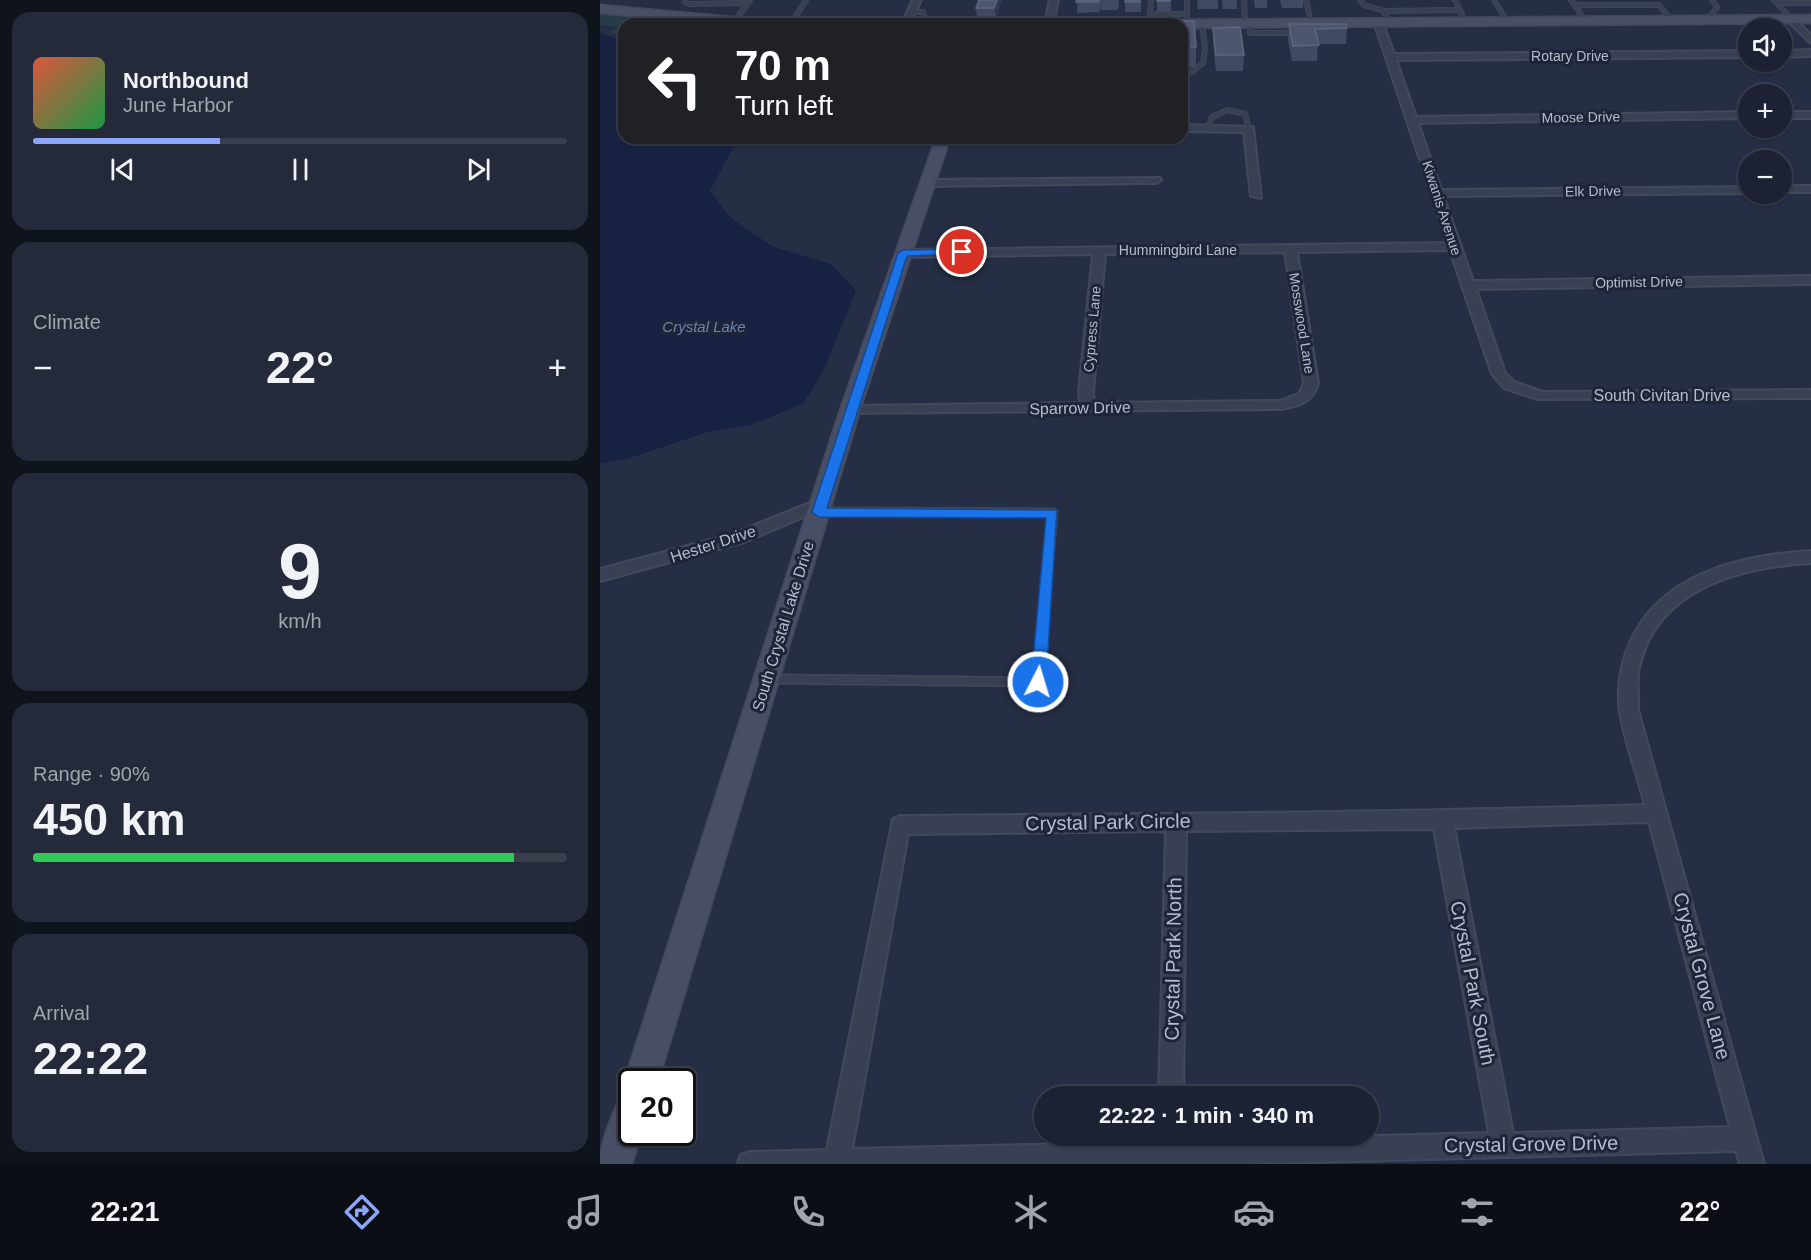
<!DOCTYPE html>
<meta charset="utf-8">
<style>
body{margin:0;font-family:Arial,sans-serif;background:#252a3b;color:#f1f3f6;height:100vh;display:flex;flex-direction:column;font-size:22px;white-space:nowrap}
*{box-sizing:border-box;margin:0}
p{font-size:20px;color:#a0a4ac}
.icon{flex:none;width:33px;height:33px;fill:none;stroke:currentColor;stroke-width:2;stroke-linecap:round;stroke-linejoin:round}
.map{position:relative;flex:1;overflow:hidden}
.drawer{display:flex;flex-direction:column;gap:12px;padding:12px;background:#0f131c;width:600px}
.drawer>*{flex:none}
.banner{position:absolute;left:18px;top:18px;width:570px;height:126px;border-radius:18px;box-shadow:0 2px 4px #0004,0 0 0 2px #3a3f4e;background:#202124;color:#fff;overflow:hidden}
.buttons{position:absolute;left:1138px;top:18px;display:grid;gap:12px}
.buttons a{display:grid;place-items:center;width:54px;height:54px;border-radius:50%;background:#1c2233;box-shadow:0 2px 4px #0004,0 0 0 2px #3a3f4e;font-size:30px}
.speed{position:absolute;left:18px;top:1068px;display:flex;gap:12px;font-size:30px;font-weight:700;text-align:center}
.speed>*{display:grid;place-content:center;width:78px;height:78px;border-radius:50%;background:#1c2233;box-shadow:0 2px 4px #0004,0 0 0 2px #3a3f4e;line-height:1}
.speed .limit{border:3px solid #111;border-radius:9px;background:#fff;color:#111}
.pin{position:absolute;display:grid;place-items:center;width:51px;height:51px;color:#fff;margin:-26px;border:3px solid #fff;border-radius:50%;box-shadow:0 2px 6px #0007}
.me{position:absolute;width:66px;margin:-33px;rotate:5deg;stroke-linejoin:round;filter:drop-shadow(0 0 4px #0008)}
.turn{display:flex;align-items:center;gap:21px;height:126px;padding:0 18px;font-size:27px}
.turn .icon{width:78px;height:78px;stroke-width:2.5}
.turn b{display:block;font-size:42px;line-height:51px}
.big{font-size:45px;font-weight:700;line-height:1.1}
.drawer .widget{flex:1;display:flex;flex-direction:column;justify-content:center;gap:9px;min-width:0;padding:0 21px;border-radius:18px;background:#252a3b}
.drawer .dial{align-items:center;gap:0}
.dial b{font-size:78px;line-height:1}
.song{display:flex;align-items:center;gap:18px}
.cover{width:72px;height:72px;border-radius:9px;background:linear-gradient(135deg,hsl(10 70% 55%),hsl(140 70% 35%))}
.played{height:6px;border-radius:3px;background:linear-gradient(90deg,#8ba6fd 35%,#3a3f4e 35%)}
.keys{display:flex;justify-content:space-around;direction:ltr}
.heat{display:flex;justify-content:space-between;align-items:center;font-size:33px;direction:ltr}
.charge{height:9px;border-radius:4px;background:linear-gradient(90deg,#34c759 90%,#3a3f4e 0)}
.trip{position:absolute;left:434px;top:1086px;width:345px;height:60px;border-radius:30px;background:#1c2233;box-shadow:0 2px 4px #0004,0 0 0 2px #3a3f4e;font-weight:700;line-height:60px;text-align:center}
.tab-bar{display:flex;height:96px;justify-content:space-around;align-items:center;background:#0b0e14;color:#a0a4ac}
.tab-bar .icon{width:42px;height:42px}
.tab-bar .active{color:#8ba6fd}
.tab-bar b{font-size:27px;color:#f1f3f6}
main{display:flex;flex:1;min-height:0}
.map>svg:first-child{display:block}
</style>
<main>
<section class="drawer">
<div class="widget">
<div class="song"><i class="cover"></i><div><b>Northbound</b><p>June Harbor</p></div></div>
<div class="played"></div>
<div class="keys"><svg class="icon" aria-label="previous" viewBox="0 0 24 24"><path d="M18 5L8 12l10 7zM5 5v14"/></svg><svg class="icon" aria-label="pause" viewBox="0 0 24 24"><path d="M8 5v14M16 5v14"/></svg><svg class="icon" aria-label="next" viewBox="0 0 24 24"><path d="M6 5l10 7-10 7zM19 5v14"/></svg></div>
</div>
<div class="widget"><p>Climate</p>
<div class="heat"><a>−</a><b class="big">22°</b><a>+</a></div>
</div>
<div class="widget dial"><b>9</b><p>km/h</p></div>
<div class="widget"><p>Range · 90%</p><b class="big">450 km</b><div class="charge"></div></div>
<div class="widget"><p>Arrival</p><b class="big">22:22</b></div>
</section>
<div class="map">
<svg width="1211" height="1164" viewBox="0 0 1211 1164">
<rect width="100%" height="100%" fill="#252e44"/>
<path fill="#273d45" d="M0,11L30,14L23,22L35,24H24V37L9,32L18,27L0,25Z"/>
<path fill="#172243" d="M0,33L24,41V138H138L110,191L127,214L143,227L174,247L231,264L256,291L224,370L203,404L150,425L110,431L30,458L0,464Z"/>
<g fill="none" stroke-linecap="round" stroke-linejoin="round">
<defs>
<path id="lane-far1" d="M86,0L85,2L90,4L148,3
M587,0V17
M644,0L645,23
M706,0L711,22
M760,0L764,5L784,11L786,16
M855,0L865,21
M894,0L907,21
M971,0L985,20
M1112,0L1117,7L1111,15L1115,19
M1174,0L1177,3H1211
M1177,3L1191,19
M975,5H1059L1071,20
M784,11L860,10
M311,12H323L326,23L344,24
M550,14H587
M135,21L150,0
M649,23L650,33H697
M191,24L206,0
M545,24L550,18L551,0
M582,74L592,72L603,63L605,49L602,23
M608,128L612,117L628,110L645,114L649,129"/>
<path id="lane" d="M170,679L438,682L453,513L219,512"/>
<path id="street" d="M313,0H321L310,24H302Z
M450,0H458L453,24H445Z
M1191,16L1211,35V43L1188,21L1187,19Z
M778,19L782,22L794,54L1149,51V57L796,60L816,117L1149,112V118L818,123L841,190L1149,187V193L843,196L873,281L1211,276V284L876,289L905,373L914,382L943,392L1211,390V398L937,399L904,388L892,374L850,250L697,252L718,383C713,403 698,406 680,409L245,413L243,410L250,406L480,403L479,392L493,254L303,257L297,253L299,250L848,243L774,22ZM685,252L704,383L699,394L680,401L494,403L493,392L505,254Z
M1211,50V56L1182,57V51Z
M1182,112H1211V118H1182Z
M582,125L653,127L661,198L651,196L644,132L582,131Z
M560,178L561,180L556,183L327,186L322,183L327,180Z
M1182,186H1211V192H1182Z
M222,498L227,499L230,503L227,507L144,542L0,581V569L133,534Z
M1211,551V563C1141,567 1056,588 1039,668C1036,682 1039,696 1038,710L1164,1164H1140L1136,1151L638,1164H138L141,1155L150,1152L227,1150L293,819L300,816C549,814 796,813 1045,805C1037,774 1025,743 1020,712C1017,692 1020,671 1026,653C1053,575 1138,555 1211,551ZM1049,822L1130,1127L913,1133L854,828ZM834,829L889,1133L583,1141V1136H559V1142L252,1149L308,834L566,831L559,1096H583L586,831Z"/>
<path id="secondary" d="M0,5L165,20L171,24H123L0,13Z
M1211,15V23L582,28V24H569L575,20Z
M336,138H350L260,410L58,1082H32V1132H42L32,1164H0C0,1142 11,1118 20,1098L29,1094L24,1082L240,410Z"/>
</defs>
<use href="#lane-far1" stroke="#43495c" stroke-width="6"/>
<use href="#lane" stroke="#43495c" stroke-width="11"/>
<use href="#street" stroke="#43495c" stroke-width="4"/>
<use href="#secondary" stroke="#43495c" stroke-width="3"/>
<use href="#lane-far1" stroke="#3a4053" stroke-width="4.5"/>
<use href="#lane" stroke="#3a4053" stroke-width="8"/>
<use href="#street" fill="#3a4053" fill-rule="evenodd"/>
<use href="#secondary" fill="#474e66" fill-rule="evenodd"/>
</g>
<path fill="#404a62" d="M379,0H402L396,18H377L376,8Z
M477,0H519L518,10H501V2L500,12L477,13Z
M525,0H541V12H525Z
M557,0H571V11H557Z
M597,0H618V9H598Z
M622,0H637V9H623Z
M654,0H667V8H655Z
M680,0H703V8H682Z
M582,24L596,47V67L582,68Z
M689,24L747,28L746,44H718L717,61H692L688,40Z
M613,28L644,55L643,71H616L613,43Z"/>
<path fill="#303951" d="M397,0H402L396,18L394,8Z"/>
<path fill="#4d566e" stroke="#5d667c" stroke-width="1.5" d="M379,0H397L394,8H376Z
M477,0H499V2H476Z
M525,0H540V2H525Z
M557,0H570V1H557Z
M562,21H594L596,47H582V24H561Z
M689,24H746L747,28L715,29L719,45L693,46Z
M640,27L644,55H616L613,28Z"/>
<path fill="#1a73e8" stroke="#114b97" stroke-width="1.5" d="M362,249L365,250V254L307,256L227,508L457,510L446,682L438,687L431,682L446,518L219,517L212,512L298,253L303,250Z"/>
<g text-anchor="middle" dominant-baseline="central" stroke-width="6" stroke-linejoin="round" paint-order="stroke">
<g font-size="14" fill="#b7bccd" stroke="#1e2538">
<text x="970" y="56">Rotary Drive</text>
<text transform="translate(981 117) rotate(-1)">Moose Drive</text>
<text transform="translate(993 191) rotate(-1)">Elk Drive</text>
<text transform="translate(842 208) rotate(72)">Kiwanis Avenue</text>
<text x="578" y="250">Hummingbird Lane</text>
<text transform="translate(1039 282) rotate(-1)">Optimist Drive</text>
<text transform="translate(702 323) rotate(81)">Mosswood Lane</text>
<text transform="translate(492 329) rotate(-85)">Cypress Lane</text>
</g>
<g font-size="15" font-style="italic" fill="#6e80ad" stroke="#1e2538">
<text x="104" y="326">Crystal Lake</text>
</g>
<g font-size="16" fill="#b7bccd" stroke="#1e2538">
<text x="1062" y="395">South Civitan Drive</text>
<text transform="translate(480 408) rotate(-1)">Sparrow Drive</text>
<text transform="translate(113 544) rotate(-18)">Hester Drive</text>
<text transform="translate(183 626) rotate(-73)">South Crystal Lake Drive</text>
</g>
<g font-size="20" fill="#b7bccd" stroke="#1e2538">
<text transform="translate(508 822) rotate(-1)">Crystal Park Circle</text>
<text transform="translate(573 959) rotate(-89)">Crystal Park North</text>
<text transform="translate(1102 976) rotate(75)">Crystal Grove Lane</text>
<text transform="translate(873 983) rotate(79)">Crystal Park South</text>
<text transform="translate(931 1144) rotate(-1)">Crystal Grove Drive</text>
</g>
</g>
</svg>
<div class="buttons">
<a><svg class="icon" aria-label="sound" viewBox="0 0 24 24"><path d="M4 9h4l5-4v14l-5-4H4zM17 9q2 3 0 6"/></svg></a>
<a>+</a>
<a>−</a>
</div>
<div class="speed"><div class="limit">20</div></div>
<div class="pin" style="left:362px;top:252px;background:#d93025"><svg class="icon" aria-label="arrive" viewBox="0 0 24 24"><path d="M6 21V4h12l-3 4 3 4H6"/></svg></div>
<svg class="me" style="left:438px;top:682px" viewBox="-20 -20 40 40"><circle r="17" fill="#1a73e8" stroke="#fff" stroke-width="3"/><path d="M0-11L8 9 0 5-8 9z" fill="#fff"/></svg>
<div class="trip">22:22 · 1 min · 340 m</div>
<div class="banner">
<div class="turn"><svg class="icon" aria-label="left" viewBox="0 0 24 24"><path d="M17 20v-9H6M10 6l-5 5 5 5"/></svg><div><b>70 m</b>Turn left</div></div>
</div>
</div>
</main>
<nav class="tab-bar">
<b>22:21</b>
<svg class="icon active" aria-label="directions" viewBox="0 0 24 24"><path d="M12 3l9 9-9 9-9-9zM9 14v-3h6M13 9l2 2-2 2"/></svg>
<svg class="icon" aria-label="music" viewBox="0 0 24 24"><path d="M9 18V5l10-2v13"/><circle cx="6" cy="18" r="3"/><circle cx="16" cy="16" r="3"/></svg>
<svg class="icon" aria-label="phone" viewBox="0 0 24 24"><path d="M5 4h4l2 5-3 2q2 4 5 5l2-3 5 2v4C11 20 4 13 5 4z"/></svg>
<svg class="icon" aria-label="climate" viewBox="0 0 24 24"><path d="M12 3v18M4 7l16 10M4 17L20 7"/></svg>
<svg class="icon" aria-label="car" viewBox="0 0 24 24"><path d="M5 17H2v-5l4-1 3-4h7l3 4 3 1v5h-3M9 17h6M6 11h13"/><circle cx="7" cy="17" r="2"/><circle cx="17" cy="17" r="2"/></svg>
<svg class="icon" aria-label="filters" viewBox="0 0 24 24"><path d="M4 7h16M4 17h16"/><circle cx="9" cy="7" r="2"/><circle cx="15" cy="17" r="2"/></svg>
<b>22°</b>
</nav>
